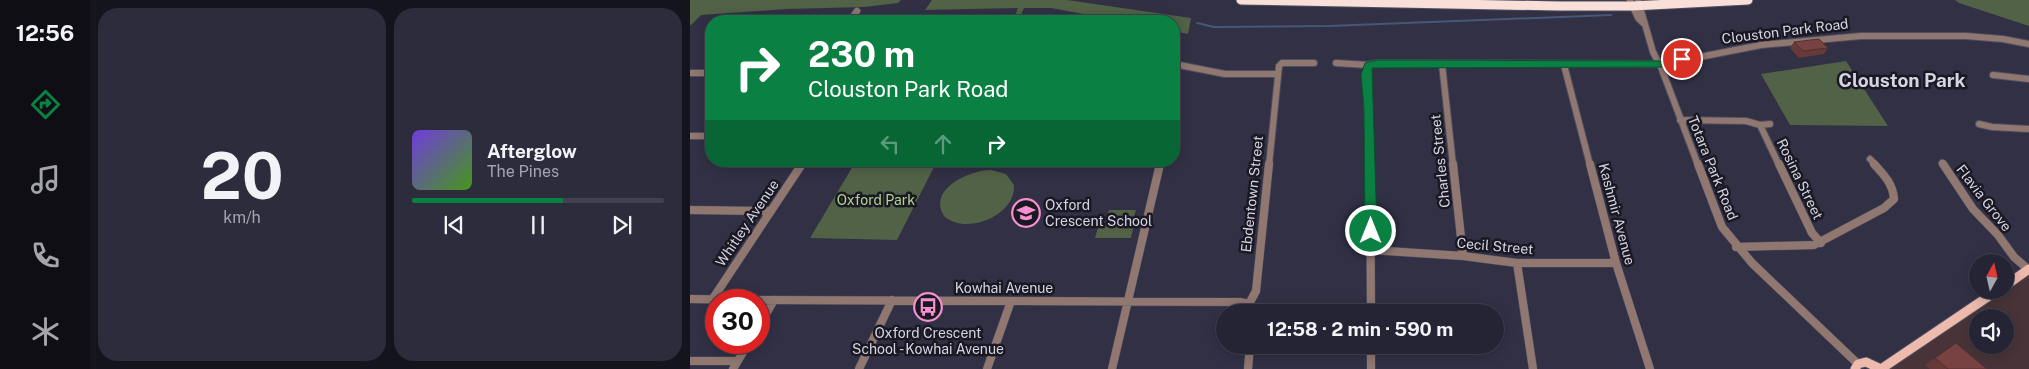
<!DOCTYPE html>
<meta charset="utf-8">
<style>
body{margin:0;font-family:"Public Sans",sans-serif;background:#2d2c3c;color:#f1f3f6;height:100vh;display:flex;flex-direction:column;font-size:19px;white-space:nowrap}
*{box-sizing:border-box;margin:0}
p{font-size:16px;color:#a3a4ac}
.icon{flex:none;width:28px;height:28px;fill:none;stroke:currentColor;stroke-width:2;stroke-linecap:round;stroke-linejoin:round}
.map{position:relative;flex:1;overflow:hidden}
.details{display:flex;flex-direction:column;gap:8px;padding:8px;background:#14141d;width:600px}
.details>*{flex:none}
.hud{position:absolute;left:15px;top:15px;width:475px;height:152px;border-radius:20px;box-shadow:0 2px 12px #0003,0 0 0 1px #42414f;background:#0b8043;color:#fff;overflow:hidden}
.needle{width:32px;rotate:8deg}
.buttons{position:absolute;left:1279px;top:254px;display:grid;gap:10px}
.buttons a{display:grid;place-items:center;width:45px;height:45px;border-radius:50%;background:#252434;box-shadow:0 2px 12px #0003,0 0 0 1px #42414f;font-size:25px}
.speed{position:absolute;left:15px;top:289px;display:flex;gap:10px;font-size:25px;font-weight:700;text-align:center}
.speed>*{display:grid;place-content:center;width:65px;height:65px;border-radius:50%;background:#252434;box-shadow:0 2px 12px #0003,0 0 0 1px #42414f;line-height:1}
.speed .limit{border:8px solid #d22;background:#fff;color:#111}
.pin{position:absolute;display:grid;place-items:center;width:42px;height:42px;color:#fff;margin:-21px;border:2px solid #fff;border-radius:50%;box-shadow:0 1px 5px #0007}
.me{position:absolute;width:55px;margin:-28px;rotate:0deg;stroke-linejoin:round;filter:drop-shadow(0 0 4px #0008)}
.turn{display:flex;align-items:center;gap:18px;height:105px;padding:0 20px;font-size:22px}
.turn .icon{width:65px;height:65px;stroke-width:2.5}
.turn b{display:block;font-size:35px;line-height:42px}
.lanes{display:flex;align-items:center;height:48px;padding:0 20px;background:#0003;justify-content:center;gap:25px;direction:ltr}
.lanes .off{opacity:.35}
.details .card{flex:1;display:flex;flex-direction:column;justify-content:center;gap:8px;min-width:0;padding:0 18px;border-radius:20px;background:#2d2c3c}
.details .dial{align-items:center;gap:0}
.dial b{font-size:65px;line-height:1}
.song{display:flex;align-items:center;gap:15px}
.cover{width:60px;height:60px;border-radius:8px;background:linear-gradient(135deg,hsl(260 70% 55%),hsl(100 70% 35%))}
.played{height:5px;border-radius:2px;background:linear-gradient(90deg,#0b8043 60%,#42414f 60%)}
.keys{display:flex;justify-content:space-around;direction:ltr}
.details .tiles{flex:1;display:grid;gap:8px;grid-template-columns:repeat(2,1fr)}
.trip{position:absolute;left:526px;top:304px;width:288px;height:50px;border-radius:25px;background:#252434;box-shadow:0 2px 12px #0003,0 0 0 1px #42414f;font-weight:700;line-height:50px;text-align:center}
main{display:flex;flex:1;min-height:0}
.tab-bar{display:flex;flex-direction:column;width:90px;justify-content:space-around;align-items:center;background:#0f0e15;color:#a3a4ac}
.tab-bar .icon{width:35px;height:35px}
.tab-bar .active{color:#0b8043}
.tab-bar b{font-size:22px;color:#f1f3f6}
.map>svg:first-child{display:block}
</style>
<main>
<nav class="tab-bar">
<b>12:56</b>
<svg class="icon active" aria-label="directions" viewBox="0 0 24 24"><path d="M12 3l9 9-9 9-9-9zM9 14v-3h6M13 9l2 2-2 2"/></svg>
<svg class="icon" aria-label="music" viewBox="0 0 24 24"><path d="M9 18V5l10-2v13"/><circle cx="6" cy="18" r="3"/><circle cx="16" cy="16" r="3"/></svg>
<svg class="icon" aria-label="phone" viewBox="0 0 24 24"><path d="M5 4h4l2 5-3 2q2 4 5 5l2-3 5 2v4C11 20 4 13 5 4z"/></svg>
<svg class="icon" aria-label="climate" viewBox="0 0 24 24"><path d="M12 3v18M4 7l16 10M4 17L20 7"/></svg>
</nav>
<section class="details">
<div class="tiles">
<div class="card dial"><b>20</b><p>km/h</p></div>
<div class="card">
<div class="song"><i class="cover"></i><div><b>Afterglow</b><p>The Pines</p></div></div>
<div class="played"></div>
<div class="keys"><svg class="icon" aria-label="previous" viewBox="0 0 24 24"><path d="M18 5L8 12l10 7zM5 5v14"/></svg><svg class="icon" aria-label="pause" viewBox="0 0 24 24"><path d="M8 5v14M16 5v14"/></svg><svg class="icon" aria-label="next" viewBox="0 0 24 24"><path d="M6 5l10 7-10 7zM19 5v14"/></svg></div>
</div>
</div>
</section>
<div class="map">
<svg width="1339" height="369" viewBox="0 0 1339 369">
<rect width="100%" height="100%" fill="#313045"/>
<path fill="#483438" fill-rule="evenodd" d="M1339,270V369H1191L1308,290H1315ZM1288,318H1315V345H1288Z"/>
<path fill="#526246" d="M0,0H211L208,3L174,7L97,9L11,15L0,26Z
M242,0H377L501,18L498,34L484,31V21H431L361,8H334L328,21H323L328,8L235,10Z
M1265,0H1339V26L1269,3Z
M1156,61L1198,126L1100,125L1071,74Z
M166,161H247L207,240L120,238Z
M301,170L316,174L324,185C326,216 275,236 254,216C237,189 280,170 301,170Z
M419,210H446L442,223H415Z
M409,224H444L441,238H405Z"/>
<g fill="none" stroke-linecap="round" stroke-linejoin="round">
<path stroke="#485775" stroke-width="2" d="M507,23L524,27L639,26L921,15"/>
<defs>
<path id="minor-far1" d="M940,0L948,18L953,23
M948,0L963,52L971,67L1008,165
M80,21L82,18
M160,21L167,11
M646,63L678,65L688,63L974,64L1071,45L1171,36H1276L1313,39L1339,44
M484,64L535,74H588
M752,64L763,165
M678,65L676,75L680,165
M874,65L900,165
M0,73H21
M1303,75L1339,79
M990,120L1056,121L1070,125L1080,124
M1289,124L1302,127L1339,129
M1070,125L1089,165
M0,136H21
M1180,159L1186,165
M1252,163L1254,165
M111,165L114,161
M470,165L471,161
M579,165L589,66L592,63H624"/>
<path id="minor" d="M680,164L681,312
M763,164L773,256
M900,164L926,263L960,369
M1008,164L1032,227L1062,263L1168,364
M1089,164L1122,233L1131,243
M1253,164L1283,209L1308,235L1324,257L1339,270
M0,210L81,211
M1046,247L1124,245L1194,208L1204,199C1203,184 1194,175 1184,164
M681,250L773,256L827,263H926
M827,263L843,369
M0,299L63,300
M22,300L112,164
M69,300L550,302L559,304
M559,304L566,291L579,164
M559,304L563,312
M69,326L84,300
M681,345V369
M0,361H47
M43,369L59,342
M169,369L202,300
M297,369L321,301
M422,369L470,164
M558,369L560,345"/>
<path id="major" d="M1315,286L1339,269
M1165,369L1168,364L1176,362L1191,369
M1191,369L1308,290"/>
<path id="highway" d="M551,0L869,6H942L1058,0"/>
</defs>
<use href="#minor-far1" stroke="#4f4e61" stroke-width="8"/>
<use href="#minor" stroke="#4f4e61" stroke-width="9"/>
<use href="#major" stroke="#4f4e61" stroke-width="11"/>
<use href="#highway" stroke="#4f4e61" stroke-width="11"/>
<use href="#minor-far1" stroke="#907770" stroke-width="6"/>
<use href="#minor" stroke="#907770" stroke-width="8"/>
<use href="#major" stroke="#edbaac" stroke-width="9"/>
<use href="#highway" stroke="#f8dfd8" stroke-width="9"/>
</g>
<path fill="#673939" d="M1104,42L1138,48L1134,54L1109,58L1100,48Z
M1245,358L1297,369H1240L1235,365Z"/>
<path fill="#784242" stroke="#542e2e" d="M1129,39L1138,48L1113,51L1104,42Z
M1266,343L1297,369H1258L1245,358Z"/>
<path fill="#0b8043" stroke="#07532c" d="M992,56L996,57V62L974,67L682,68L687,231L685,234H677L675,231L674,108L671,75L675,63L688,60L974,61Z"/>
<defs>
<symbol id="school-ring" viewBox="-11 -11 22 22"><circle r="9.5" fill="#1a1923" stroke="#f690cf" stroke-width="1.5"/><path d="M0-5L7-2L0 1L-7-2ZM-4 1L0 2.5L4 1V4Q0 6-4 4Z" fill="#f690cf"/></symbol>
<symbol id="bus-ring" viewBox="-11 -11 22 22"><circle r="9.5" fill="#1a1923" stroke="#f690cf" stroke-width="1.5"/><path d="M-5-6H5V4H4V6H2V4H-2V6H-4V4H-5ZM-3.5-4V0h7V-4ZM-3.5 1.2v1.5H-2V1.2ZM2 1.2v1.5H3.5V1.2Z" fill="#f690cf"/></symbol>
</defs>
<g fill-rule="evenodd">
<use href="#school-ring" x="320" y="197" width="32" height="32"/>
<use href="#bus-ring" x="222" y="291" width="32" height="32"/>
</g>
<g text-anchor="middle" dominant-baseline="central" stroke-width="5" stroke-linejoin="round" paint-order="stroke">
<g font-size="14" fill="#d5d4e2" stroke="#1a1923">
<text transform="translate(1095 31) rotate(-7)">Clouston Park Road</text>
<text transform="translate(750 161) rotate(-96)">Charles Street</text>
<text transform="translate(1023 168) rotate(68)">Totara Park Road</text>
<text transform="translate(1110 179) rotate(64)">Rosina Street</text>
<text transform="translate(562 194) rotate(-84)">Ebdentown Street</text>
<text transform="translate(1294 198) rotate(52)">Flavia Grove</text>
<text transform="translate(927 214) rotate(75)">Kashmir Avenue</text>
<text transform="translate(57 223) rotate(-56)">Whitley Avenue</text>
<text transform="translate(805 246) rotate(5)">Cecil Street</text>
<text x="314" y="288">Kowhai Avenue</text>
</g>
<g font-size="14" fill="#afd68f" stroke="#1a1923">
<text x="186" y="200">Oxford Park</text>
</g>
<g font-size="14" fill="#d5d4e2" stroke="#1a1923" text-anchor="start">
<text x="355" y="205">Oxford<tspan x="355" dy="16">Crescent School</tspan></text>
<text x="238" y="333" text-anchor="middle">Oxford Crescent<tspan x="238" dy="16">School - Kowhai Avenue</tspan></text>
</g>
<g font-size="19" font-weight="bold" fill="#d5d4e2" stroke="#1a1923">
<text x="1212" y="80">Clouston Park</text>
</g>
</g>
</svg>
<div class="buttons">
<a><svg class="needle" viewBox="-14 -14 28 28"><path d="M0-13l5 13h-10z" fill="#e53935"/><path d="M0 13l5-13h-10z" fill="#a3a4ac"/></svg></a>
<a><svg class="icon" aria-label="sound" viewBox="0 0 24 24"><path d="M4 9h4l5-4v14l-5-4H4zM17 9q2 3 0 6"/></svg></a>
</div>
<div class="speed"><div class="limit">30</div></div>
<div class="pin" style="left:992px;top:59px;background:#d93025"><svg class="icon" aria-label="arrive" viewBox="0 0 24 24"><path d="M6 21V4h12l-3 4 3 4H6"/></svg></div>
<svg class="me" style="left:681px;top:231px" viewBox="-20 -20 40 40"><circle r="17" fill="#0b8043" stroke="#fff" stroke-width="3"/><path d="M0-11L8 9 0 5-8 9z" fill="#fff"/></svg>
<div class="trip">12:58 · 2 min · 590 m</div>
<div class="hud">
<div class="turn"><svg class="icon" aria-label="right" viewBox="0 0 24 24"><path d="M7 20v-9h11M14 6l5 5-5 5"/></svg><div><b>230 m</b>Clouston Park Road</div></div>
<div class="lanes"><svg class="icon off" aria-label="left" viewBox="0 0 24 24"><path d="M17 20v-9H6M10 6l-5 5 5 5"/></svg><svg class="icon off" aria-label="ahead" viewBox="0 0 24 24"><path d="M12 20V5M6 11l6-6 6 6"/></svg><svg class="icon" aria-label="right" viewBox="0 0 24 24"><path d="M7 20v-9h11M14 6l5 5-5 5"/></svg></div>
</div>
</div>
</main>
